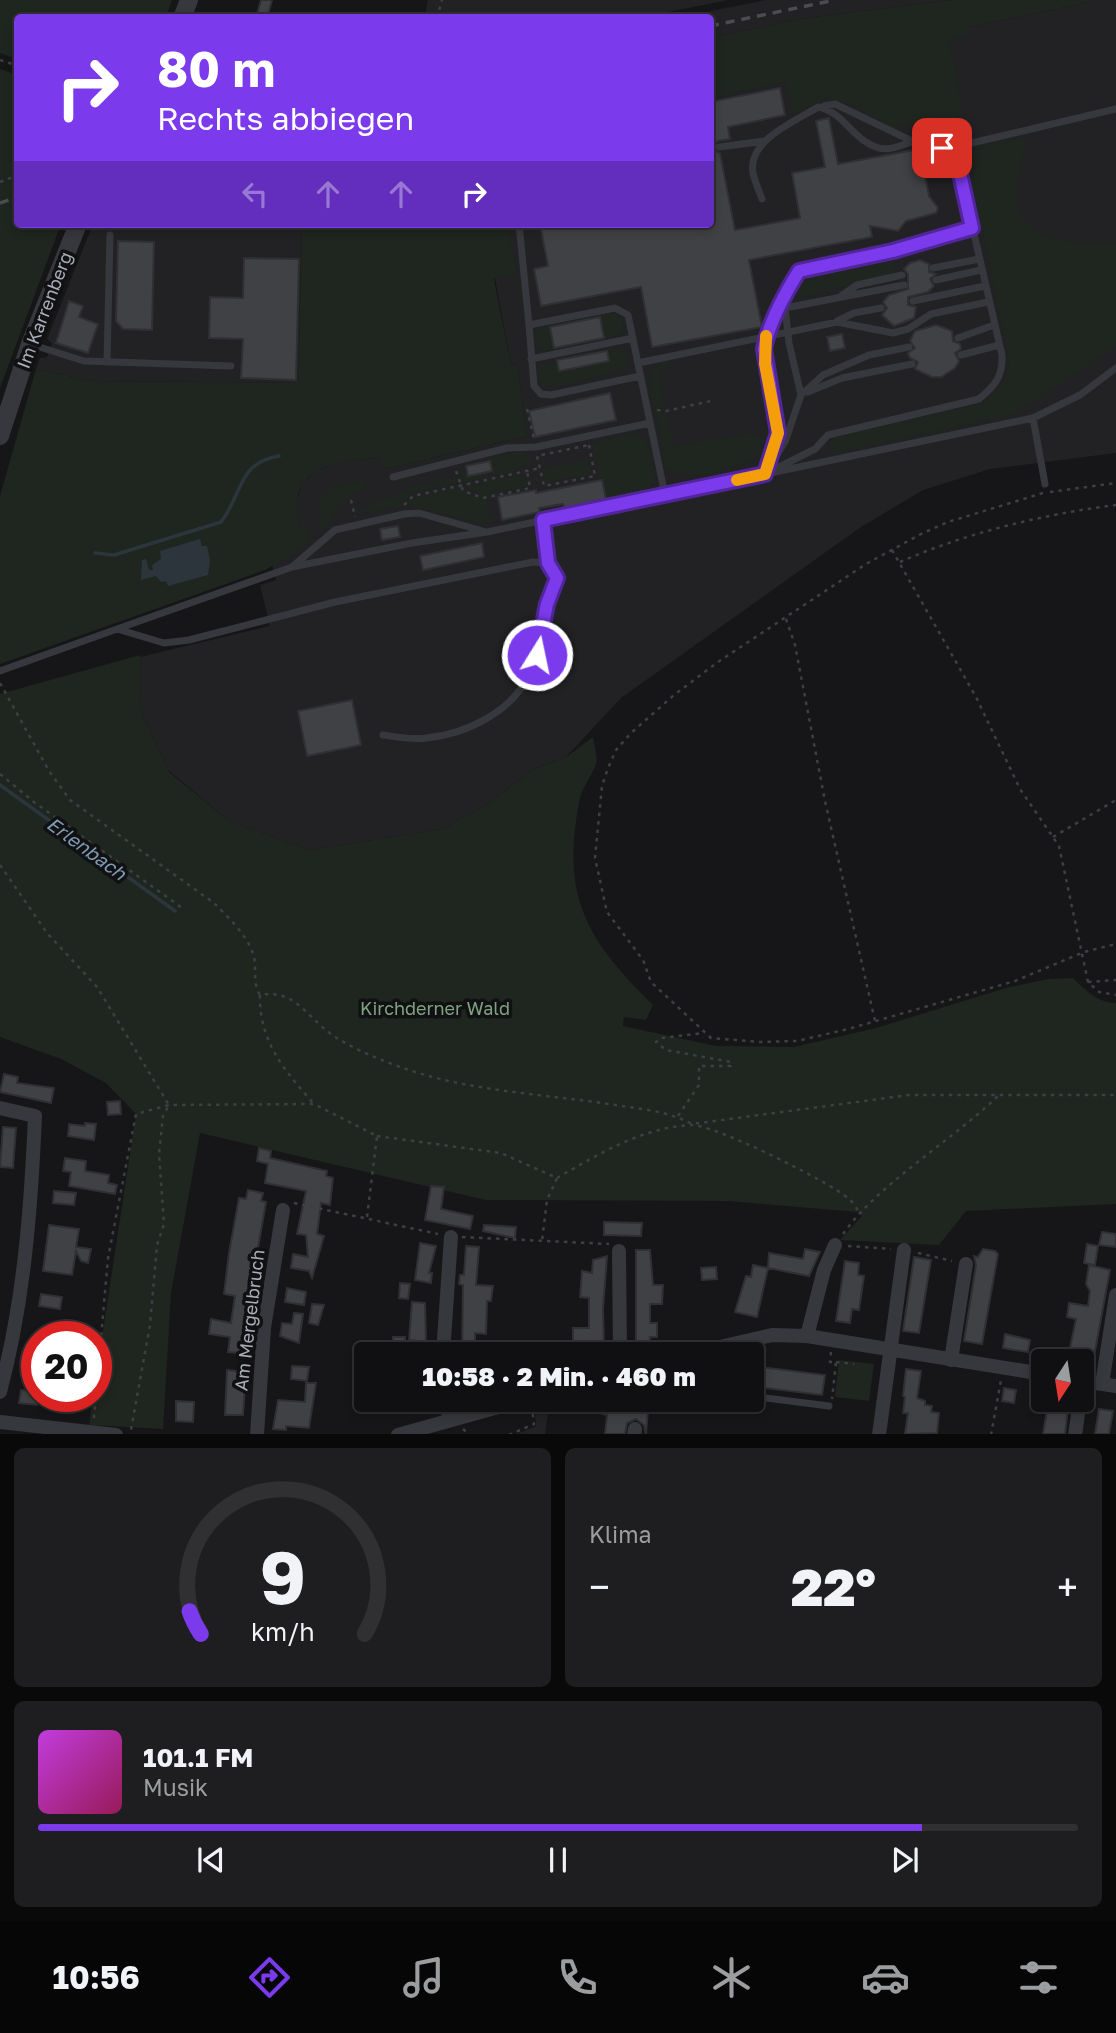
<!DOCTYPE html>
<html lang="de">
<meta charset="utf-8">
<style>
body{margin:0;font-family:"Golos Text",sans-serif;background:#1e1e20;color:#f1f3f6;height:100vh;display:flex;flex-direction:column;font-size:26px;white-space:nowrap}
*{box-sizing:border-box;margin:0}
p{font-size:23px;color:#9c9d9f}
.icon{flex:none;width:38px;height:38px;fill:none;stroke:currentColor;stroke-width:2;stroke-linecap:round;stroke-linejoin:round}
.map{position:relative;height:1434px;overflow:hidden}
.panel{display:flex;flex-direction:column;gap:14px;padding:14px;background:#09090a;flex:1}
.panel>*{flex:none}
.top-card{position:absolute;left:14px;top:14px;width:700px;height:214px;border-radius:7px;box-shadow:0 4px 10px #0003,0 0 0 2px #303032;background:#7c3aed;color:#fff;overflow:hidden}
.needle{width:46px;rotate:192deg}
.buttons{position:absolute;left:1031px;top:1349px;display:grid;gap:14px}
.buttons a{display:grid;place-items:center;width:63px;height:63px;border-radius:7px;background:#101012;box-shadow:0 4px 10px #0003,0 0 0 2px #303032;font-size:35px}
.speed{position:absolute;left:21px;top:1321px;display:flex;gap:14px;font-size:35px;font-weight:700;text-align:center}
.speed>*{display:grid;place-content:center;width:91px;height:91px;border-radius:50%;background:#101012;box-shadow:0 4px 10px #0003,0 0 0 2px #303032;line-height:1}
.speed .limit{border:10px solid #d22;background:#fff;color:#111}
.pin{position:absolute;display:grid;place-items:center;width:60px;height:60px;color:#fff;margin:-30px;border-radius:14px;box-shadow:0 4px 10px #0006}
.me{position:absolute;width:77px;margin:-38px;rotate:10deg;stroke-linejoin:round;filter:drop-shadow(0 0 5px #0008)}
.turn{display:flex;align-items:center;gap:24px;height:147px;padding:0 28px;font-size:32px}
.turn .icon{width:91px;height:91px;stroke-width:2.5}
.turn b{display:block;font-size:49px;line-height:60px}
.lanes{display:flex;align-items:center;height:66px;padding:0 28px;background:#0003;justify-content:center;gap:35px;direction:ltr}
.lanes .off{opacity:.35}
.big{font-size:52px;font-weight:800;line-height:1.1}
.panel .card{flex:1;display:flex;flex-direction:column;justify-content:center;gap:10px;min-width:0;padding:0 24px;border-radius:10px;background:#1e1e20}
.panel .dial{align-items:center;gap:0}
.dial svg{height:182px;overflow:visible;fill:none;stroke:#303032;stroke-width:7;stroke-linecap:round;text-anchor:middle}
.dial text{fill:#f1f3f6;stroke:none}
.song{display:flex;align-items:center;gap:21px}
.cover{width:84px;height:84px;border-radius:10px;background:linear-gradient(135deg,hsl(290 70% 55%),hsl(330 70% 35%))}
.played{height:7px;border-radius:4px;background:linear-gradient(90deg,#7c3aed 85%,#303032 85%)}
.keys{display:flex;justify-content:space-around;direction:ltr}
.heat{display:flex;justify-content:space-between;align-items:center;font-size:38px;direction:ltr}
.panel .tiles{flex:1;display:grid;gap:14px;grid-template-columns:1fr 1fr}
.card:last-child{grid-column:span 2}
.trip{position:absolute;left:354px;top:1342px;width:410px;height:70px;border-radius:7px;background:#101012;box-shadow:0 4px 10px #0003,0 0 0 2px #303032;font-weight:800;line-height:70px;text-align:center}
.dock{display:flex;height:112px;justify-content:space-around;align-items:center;background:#060607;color:#9c9d9f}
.dock .icon{width:49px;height:49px}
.dock .selected{color:#7c3aed}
.dock b{font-size:32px;color:#f1f3f6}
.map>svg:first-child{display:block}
</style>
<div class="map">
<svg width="1116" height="1435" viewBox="0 0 1116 1435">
<rect width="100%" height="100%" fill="#161618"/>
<path fill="#222225" d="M428,0H728L644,17H425Z
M766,0H952L798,19L711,38L710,18H676Z
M1099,0H1116V453L990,469L923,490L861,527L621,698L566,757L534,769L490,803L442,829L310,850L229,821L168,770L141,711L140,657L270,626L260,585L276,580L271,561L300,529L295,507L302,484L315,471L339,462L381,457L384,469L527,436L517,364L511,365L485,224H710L711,71L969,27Z
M93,224H302L298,383L91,381L36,369L40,358L47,357L52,343L47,339Z
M549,1406L545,1434H517L536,1426L535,1410Z"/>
<path fill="#1e261f" d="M0,0H172L166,17L18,18L17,59L0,53Z
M952,0H1099L969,27L970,34L949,39L964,118L948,121L946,117L893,128L852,105L826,98L794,114L785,82L711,98V38L798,19Z
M0,69L17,75L18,224H61L0,388Z
M1024,137C1025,159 1019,170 1016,190C1010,243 1081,246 1116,242V347L1015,414L840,452L830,451L829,444L835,437L983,403L1002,385L1010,363L968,163L972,150L978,146Z
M302,224H506L517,274L494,279L511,365L517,364L527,436L384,469L380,457C332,463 285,465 300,529H308L310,540L298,551L265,570L0,664V496L36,369L91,381L298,383Z
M892,259L895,274L802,297L797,293V287L815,275Z
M614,312L622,317L624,330L619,335L604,339L600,317Z
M539,327H549L554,349L544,351L536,347L534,334Z
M620,347L628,353L627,365L622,370L552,388L539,381L537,370L542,364L609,361L607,351Z
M669,359L670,366L660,372L664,410L654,407C649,384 644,369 669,359Z
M655,410L665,412L675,446L750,433L760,436L762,451C741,468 689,486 665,466Z
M632,433C651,436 655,465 654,482L647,491L606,501L593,444Z
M518,452L526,453L533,464L516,468V471L461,483L459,473L467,472L468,476L491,471L489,458Z
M588,459L591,473L545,483L542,468Z
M440,471L443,481L456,479L457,484L412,493L401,506L356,515L354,503L359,511L410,487L439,481L437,472Z
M517,475L519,482L528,481L529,486L482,496L463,486Z
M353,483H365L368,486L337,505L329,525L321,532C315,500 317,488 353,483Z
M458,487L473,497L486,498L491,521L481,524L406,504L413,497Z
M140,655L141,711L169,772L229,821L310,850L442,829L490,803L534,769L566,757L593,737C594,745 598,757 596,764C591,778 581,788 579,803C561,898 587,940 653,1005L646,1020L624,1017L623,1026L716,1046L794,1047L876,1028L1006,988L1048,979L1073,978C1087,991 1096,1002 1116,1003V1204L966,1211L939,1245L840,1240L862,1216L858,1212L728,1201L486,1200L200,1133L171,1293L163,1429L89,1425L93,1397L96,1396V1377L136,1114L106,1083L61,1059L0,1037V694Z
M839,1360L874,1364L869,1401L835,1397Z"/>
<path fill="#2c353c" d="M200,539L202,546H207L210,561L208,575L168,586L166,581L161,582L156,576L141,580L142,560L146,559L149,570H153L152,565L161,559L160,551Z"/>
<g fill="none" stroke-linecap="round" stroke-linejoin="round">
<path stroke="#2c353c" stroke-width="3.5" d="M95,553L114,555L221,522C243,494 237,463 279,456
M0,785L175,911"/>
</g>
<path fill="#404145" stroke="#303034" stroke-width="2" d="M261,0H272L267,18H256Z
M780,88L785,115L728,127L730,139L718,141L713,145L715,151L720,153L735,230L800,218L792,173L825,167L816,121L829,118L838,164L920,149L929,196L938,208L936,213L906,221L898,231L870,226L872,237L749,260L762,327L652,347L641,287L541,306L534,269L548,266L540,224H710V102Z
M118,241L154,242L152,330L123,329L116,321Z
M244,258L299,259L296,380L241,378L243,339L209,338L210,297L243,298Z
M920,260L929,264V272L936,274L930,279L934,286L928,292L908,297V305L916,307L914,318L894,326L882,315L887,308L883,302L889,295L908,289V274L904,269L910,263Z
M69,301L83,306L79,317L98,324L88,353L56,343Z
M600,317L604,338L554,348L550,327Z
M936,325L952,331L953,341L960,344L961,349L955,353L959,361L955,368L941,377H932L915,369L918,362L910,358L908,353L915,348L910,341L915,331Z
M842,334L845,348L830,351L827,337Z
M607,351L609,361L559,371L557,360Z
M610,393L616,420L535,437L529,411Z
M490,461L492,471L468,476L466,466Z
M602,480L606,499L564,508L563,504L539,508L540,512L502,520L498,497L536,490V493Z
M398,526L400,537L382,540L380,529Z
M482,543L484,557L423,570L420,556Z
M352,700L361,745L307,756L298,711Z
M4,1074L18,1077L17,1083L54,1088L51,1103L0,1092Z
M120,1101L121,1114L108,1115L107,1102Z
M85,1123L96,1124L94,1140L68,1136L69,1124L85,1126Z
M3,1127L16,1128L13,1168L0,1167Z
M259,1148L271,1151L270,1158L327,1171L326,1176L333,1178L330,1205L321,1203L317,1234L324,1236L312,1278L309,1271L291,1268L293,1254L308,1257L306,1235L297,1234L306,1191L265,1183L268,1164L257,1161Z
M65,1158L86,1161L85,1171L109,1175L108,1183L117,1185L115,1194L69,1186L71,1172L63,1171Z
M431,1186L444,1187L441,1209L473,1216L470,1229L425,1220Z
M248,1190L263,1193L261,1201L266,1202L242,1340H250L248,1354L228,1352L230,1337L209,1334L211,1319L231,1323L235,1296L224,1294L229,1253L239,1198L246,1199Z
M54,1191L76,1193L74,1205L53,1203Z
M604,1222L642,1223L641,1236L604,1235Z
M49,1225L79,1229L76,1247L91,1249L88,1263L81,1261L76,1251L72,1275L43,1271Z
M484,1225L516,1227L515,1238L483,1231Z
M1102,1232L1116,1234V1247L1099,1245Z
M420,1243L436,1246L429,1273H432L431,1283L415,1280Z
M1087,1244L1098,1246L1095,1265L1084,1263Z
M466,1246L479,1247L476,1285L493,1286L491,1301H487L486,1334L475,1333V1353H462L463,1285L459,1284L460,1275H464Z
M805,1249L820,1252L809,1276L768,1268L769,1253L803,1259Z
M983,1249L995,1251L998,1254L982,1344L964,1341L976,1265L974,1256L978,1257Z
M636,1250H650L653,1285H663L662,1304H650V1323H657V1337H650V1341H636Z
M607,1256L603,1309L604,1346L573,1342V1328H589V1298L580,1297L582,1271L592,1273L593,1260Z
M914,1257L931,1260L919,1333L903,1331Z
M845,1261L859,1263L858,1275L864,1276L859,1310L852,1309L850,1323L836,1321Z
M753,1265L768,1268L757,1317L735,1312L746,1276L751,1277Z
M1089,1265L1110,1270L1093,1362L1068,1358L1076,1319L1067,1317L1069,1303L1088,1306L1090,1291L1086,1284Z
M716,1267L717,1279L702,1280L701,1268Z
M400,1283L410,1284L408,1299L399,1298Z
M287,1288L306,1292L304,1305L285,1302Z
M41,1294L62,1297L60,1309L39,1306Z
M412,1302L425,1303L426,1342L409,1340Z
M312,1304L324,1305L318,1325L309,1323Z
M294,1313L303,1314L299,1343L280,1336L282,1323L292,1324Z
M51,1324L65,1326L64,1337H50Z
M1005,1334L1030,1340L1028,1352L1003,1348Z
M393,1337H405V1354H393Z
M292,1366L309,1367L307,1381L291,1379Z
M752,1366L825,1375L822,1395L751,1386Z
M906,1369L921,1371L917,1398L925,1401V1405L932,1406L931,1412L939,1413L937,1433L905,1434L908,1413H903L905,1397L903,1396Z
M227,1370L246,1372L243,1415H225Z
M306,1383H316L309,1428L286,1426V1430L273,1429L278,1400L305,1402Z
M1004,1388L1016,1390L1014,1403L1002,1401Z
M21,1390L37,1392V1405L19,1403Z
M378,1400H418V1406L382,1412Z
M625,1400H638L637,1410H648L646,1434L644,1425L636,1419L627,1423L625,1434H605L607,1415L602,1414L603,1405L625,1407Z
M1059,1400H1069L1065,1434H1043L1047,1410L1055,1411Z
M176,1401L194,1402L193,1422L176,1421Z
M1099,1409L1113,1411L1109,1434H1095Z"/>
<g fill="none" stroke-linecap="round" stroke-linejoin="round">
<path stroke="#3d3f44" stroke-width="2.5" stroke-dasharray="3.5 5" stroke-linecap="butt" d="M437,18L442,0
M0,60L18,66
M0,182L18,175
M527,409L534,439
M657,410L666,411L711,401
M589,445L595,476L544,486L537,456Z
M456,471L463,491L483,498L530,488L527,471
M1050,492L1116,483
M1043,493L948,522L921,534L866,564L718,662L674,695L631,733L616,750L608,768L602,786L595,858L607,912L643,960L651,982L711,1038L760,1042L797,1041L848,1029L1015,981L1084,952L1116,944
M351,500L355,517
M404,505L413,496L540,468
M892,550L976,697L1020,789L1059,846L1088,982L1099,992L1116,995
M900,562C966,533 1044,514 1116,505
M786,619L795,645L825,801L875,1021
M0,683L49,771L70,800L214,903C228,917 249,937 254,957C257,970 252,982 260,995C295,989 306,1016 331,1034C354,1050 383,1061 409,1070C475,1092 546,1094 615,1105C641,1109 668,1111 692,1124L909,1095H1116
M0,774L34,802L185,910
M1053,837L1116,800
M0,865L47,933L97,987L169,1105L163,1116L159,1154L164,1224L157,1245L150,1325L130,1435
M1088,982L1116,980
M260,995C259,1042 285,1071 314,1104
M678,1116L699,1085V1066H731V1062L666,1050L656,1042L661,1038L703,1033
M377,1136L501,1153L557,1178L547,1200L542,1241
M557,1178C599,1154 641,1128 690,1125C712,1123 830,1182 849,1199C853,1202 856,1207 858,1211
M294,1203L438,1234
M843,1234C879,1183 952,1141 999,1095
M462,1237L609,1244
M848,1246L891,1249
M918,1253L952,1261
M831,1352L830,1362H836L832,1399
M836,1362L854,1364
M96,1395L108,1258L136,1114L169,1105L314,1104L377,1136L367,1217
M94,1418L96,1396
M463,1429L470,1435
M509,1435L534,1424L532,1408
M991,1435L1001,1380"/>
<path stroke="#37383d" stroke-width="7" d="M824,106L835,104L912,141
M719,147L765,141
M947,154L963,145L1116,109
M762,199C759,191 755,182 753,173C747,140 796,121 818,107C843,112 850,135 871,145C904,162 914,113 959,169L1002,355C1003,376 995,386 979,399L828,435L815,449L765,474
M519,224L529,325L615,308L628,315L665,495
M933,268L979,259
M936,280L981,270
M841,296L857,285L902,275
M913,301L985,286
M785,307L789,343L801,395
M785,308L904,285
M837,321L854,313L881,308
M529,325L534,386L541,394L551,395L640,376
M958,338L994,325
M30,344L84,361L231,366
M961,355L999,345
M531,359L633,338
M107,362L110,235
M638,363L837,322L893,333L908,329L931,314L988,302
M808,392L842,378L912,364
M1033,418L1045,484
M768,463L778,433L764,350C769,321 784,295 799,272L893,251L972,228
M775,472L1033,418L1080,395L1116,368
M393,477L507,448L536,447L650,423
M543,521L548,563
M292,567L335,530L404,514L419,513L483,531
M117,629L292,567L412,543L487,532L765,474L785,442L801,395L823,375L869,355L909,347
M0,671L117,629L164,643L189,640L335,602L533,562L548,563L557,578C555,591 548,601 544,613C540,632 539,653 531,671C514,711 467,734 426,738C413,740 397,737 383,735
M751,1396L829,1406"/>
<path stroke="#37383d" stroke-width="14" d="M0,1108L35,1116C31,1209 24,1302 0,1392
M619,1251L620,1354
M807,1336L824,1270L835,1245
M443,1354L451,1237
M689,1354L772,1335L807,1336L1043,1374
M951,1360L966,1264
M1082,1381L1116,1386
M1102,1384L1116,1295
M447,1400L449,1419
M0,1422L116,1435
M257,1435L264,1328L283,1210
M398,1435L523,1400
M634,1435L635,1429
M879,1435L904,1250
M1075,1435L1080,1400"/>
<path stroke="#37383d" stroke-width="18" d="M182,18L189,0
M0,436L30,344L78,224"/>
<path stroke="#4a4c52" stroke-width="3.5" stroke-dasharray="9 7" stroke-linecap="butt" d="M710,26L835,0
M0,203L18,197"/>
</g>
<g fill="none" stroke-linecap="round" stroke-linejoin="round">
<defs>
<path id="route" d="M537,655L547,604L557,578L548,563L543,520L765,474L778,433L764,349C769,322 784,295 799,271L893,251L972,228L959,169L942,148"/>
</defs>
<use href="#route" stroke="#51269a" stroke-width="18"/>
<use href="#route" stroke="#7c3aed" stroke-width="12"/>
<path stroke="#f59e0b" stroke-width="12" d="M737,480L765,474L778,433L765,364L766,336"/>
</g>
<g text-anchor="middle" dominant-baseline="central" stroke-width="7" stroke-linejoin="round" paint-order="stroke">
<g font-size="18" fill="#a8adb8" stroke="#111113">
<text transform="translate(44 310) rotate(-69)">Im Karrenberg</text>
<text transform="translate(249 1320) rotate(-83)">Am Mergelbruch</text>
</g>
<g font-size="18" fill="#7fa381" stroke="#111113">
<text x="435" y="1008">Kirchderner Wald</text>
</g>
<g font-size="19" font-style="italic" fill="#7f9bb3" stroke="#111113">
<text transform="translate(87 848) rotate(36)">Erlenbach</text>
</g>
</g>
</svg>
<div class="buttons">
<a><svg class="needle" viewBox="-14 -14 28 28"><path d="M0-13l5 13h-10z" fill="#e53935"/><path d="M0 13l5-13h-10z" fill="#9c9d9f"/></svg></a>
</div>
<div class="speed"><div class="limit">20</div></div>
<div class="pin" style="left:942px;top:148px;background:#d93025"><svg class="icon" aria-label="arrive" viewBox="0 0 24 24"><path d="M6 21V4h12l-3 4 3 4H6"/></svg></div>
<svg class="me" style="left:537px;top:655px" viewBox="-20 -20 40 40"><circle r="17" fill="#7c3aed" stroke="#fff" stroke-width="3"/><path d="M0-11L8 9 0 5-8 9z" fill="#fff"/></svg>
<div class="trip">10:58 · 2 Min. · 460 m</div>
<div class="top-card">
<div class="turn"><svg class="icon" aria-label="right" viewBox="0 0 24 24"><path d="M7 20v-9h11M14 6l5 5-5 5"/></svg><div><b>80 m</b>Rechts abbiegen</div></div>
<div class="lanes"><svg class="icon off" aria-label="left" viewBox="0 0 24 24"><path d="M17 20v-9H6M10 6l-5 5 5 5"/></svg><svg class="icon off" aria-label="ahead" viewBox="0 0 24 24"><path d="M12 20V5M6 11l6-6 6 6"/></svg><svg class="icon off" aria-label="ahead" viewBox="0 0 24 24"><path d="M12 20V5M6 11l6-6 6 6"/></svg><svg class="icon" aria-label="right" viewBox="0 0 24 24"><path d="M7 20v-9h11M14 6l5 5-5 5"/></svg></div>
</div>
</div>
<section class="panel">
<div class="tiles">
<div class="card dial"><svg viewBox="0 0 100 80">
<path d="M14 69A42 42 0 1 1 86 69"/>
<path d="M14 69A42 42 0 0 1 9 59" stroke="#7c3aed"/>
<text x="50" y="56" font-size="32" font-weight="700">9</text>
<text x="50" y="72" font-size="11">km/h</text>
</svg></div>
<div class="card"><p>Klima</p>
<div class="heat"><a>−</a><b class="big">22°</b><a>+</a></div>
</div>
<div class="card">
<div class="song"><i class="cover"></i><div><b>101.1 FM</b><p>Musik</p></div></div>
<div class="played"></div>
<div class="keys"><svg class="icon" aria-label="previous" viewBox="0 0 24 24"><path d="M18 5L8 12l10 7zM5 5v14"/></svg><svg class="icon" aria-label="pause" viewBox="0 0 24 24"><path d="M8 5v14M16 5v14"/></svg><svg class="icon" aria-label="next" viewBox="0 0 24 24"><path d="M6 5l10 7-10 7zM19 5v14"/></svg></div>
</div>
</div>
</section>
<nav class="dock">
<b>10:56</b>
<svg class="icon selected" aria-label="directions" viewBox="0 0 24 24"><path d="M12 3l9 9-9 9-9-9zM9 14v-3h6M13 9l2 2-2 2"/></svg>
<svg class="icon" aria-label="music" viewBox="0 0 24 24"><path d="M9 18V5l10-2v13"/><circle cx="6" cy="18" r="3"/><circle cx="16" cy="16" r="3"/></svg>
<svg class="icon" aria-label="phone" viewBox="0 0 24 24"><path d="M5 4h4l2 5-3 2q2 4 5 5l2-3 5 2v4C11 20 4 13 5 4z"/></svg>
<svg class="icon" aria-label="climate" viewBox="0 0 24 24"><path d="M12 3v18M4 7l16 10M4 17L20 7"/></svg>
<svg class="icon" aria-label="car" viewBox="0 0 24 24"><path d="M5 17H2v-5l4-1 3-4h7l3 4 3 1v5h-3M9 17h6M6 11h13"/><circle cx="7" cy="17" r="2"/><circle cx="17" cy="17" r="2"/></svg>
<svg class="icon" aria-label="filters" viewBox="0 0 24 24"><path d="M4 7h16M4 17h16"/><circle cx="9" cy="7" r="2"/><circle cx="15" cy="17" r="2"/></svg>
</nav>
